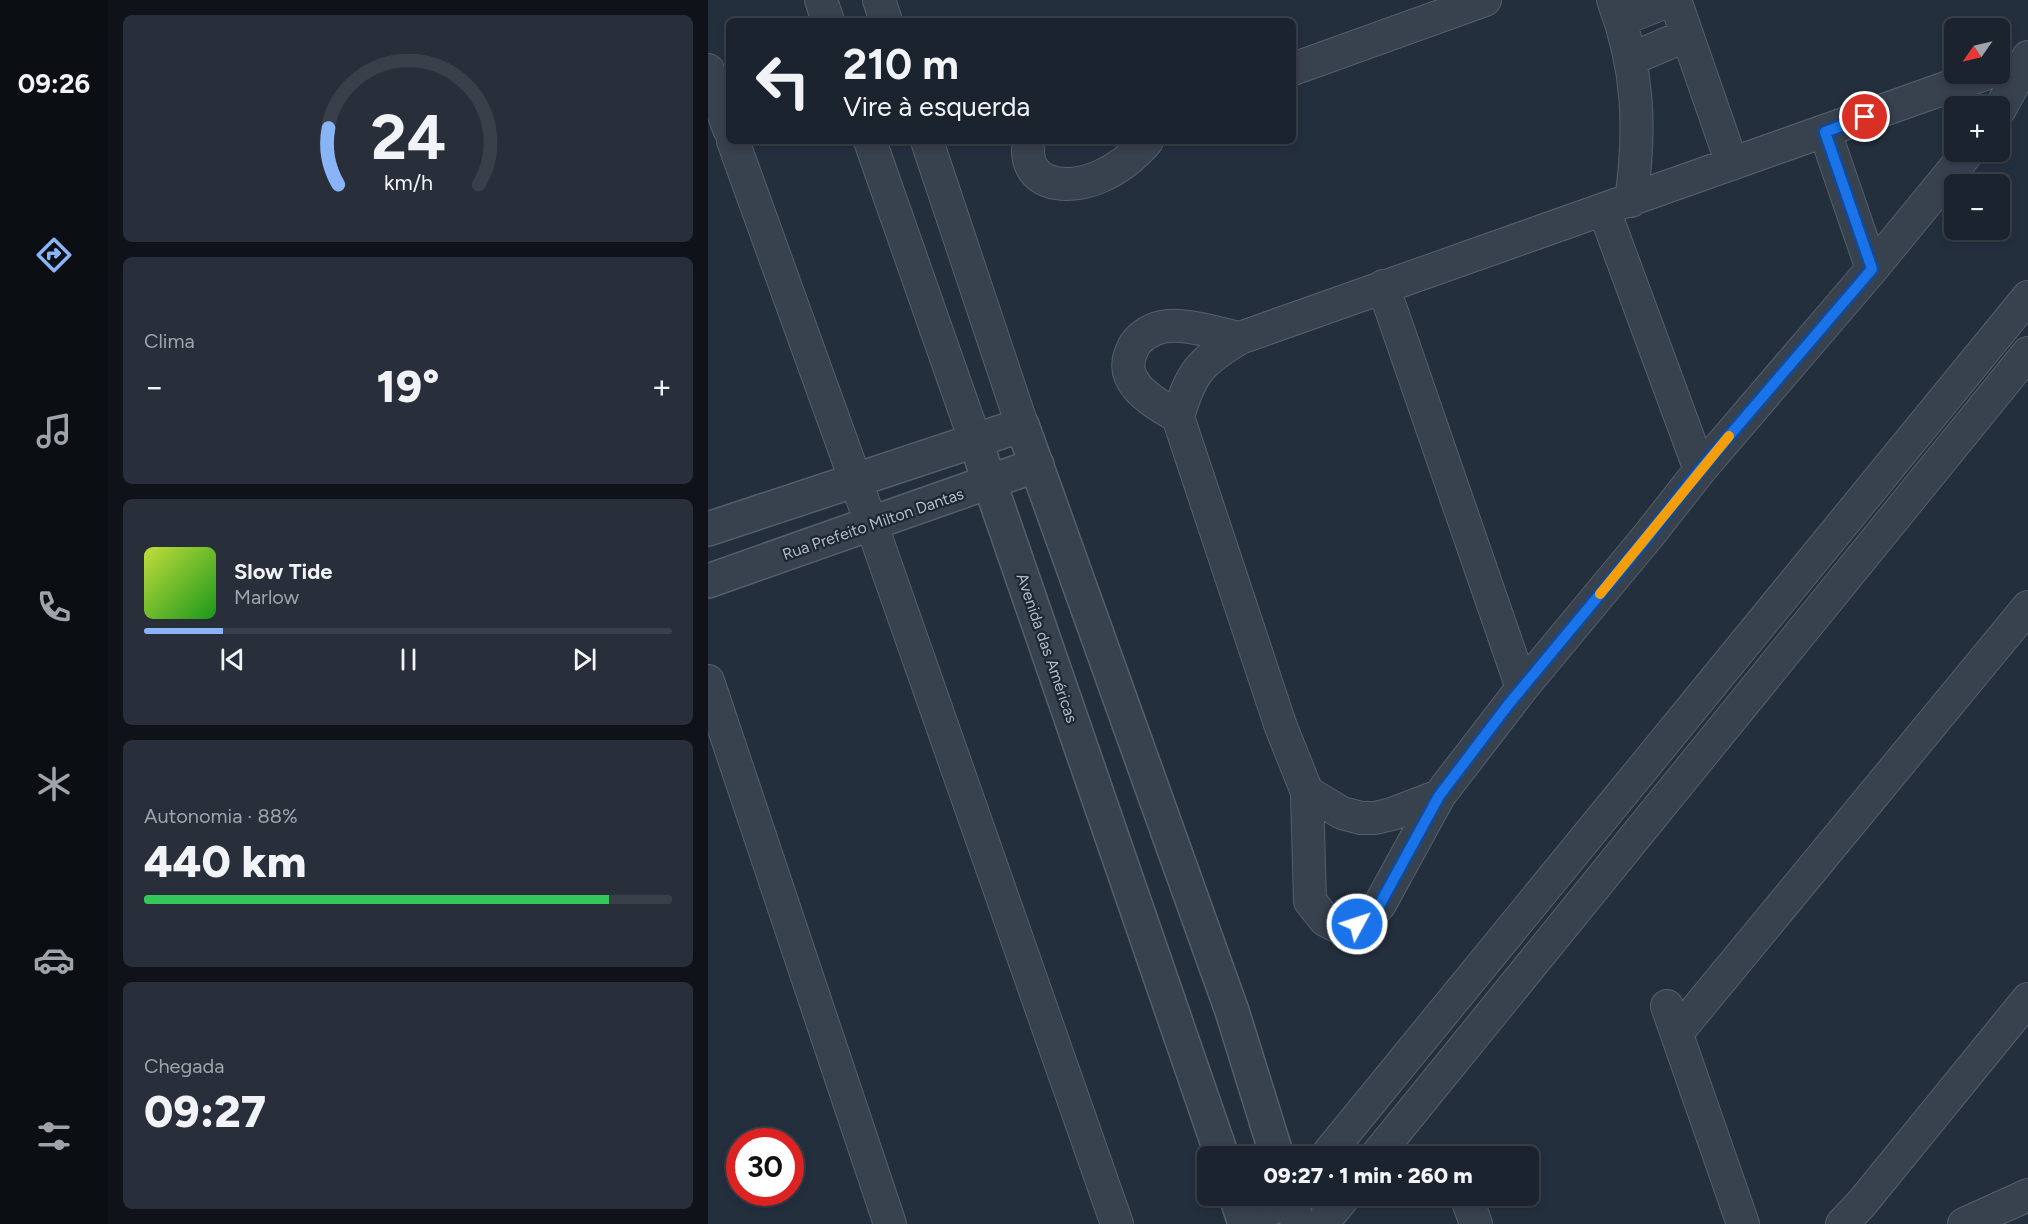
<!DOCTYPE html>
<html lang="pt">
<meta charset="utf-8">
<style>
body{margin:0;font-family:Figtree,sans-serif;background:#282f3a;color:#f1f3f6;height:100vh;display:flex;flex-direction:column;font-size:22px;white-space:nowrap}
*{box-sizing:border-box;margin:0}
p{font-size:20px;color:#a0a4aa}
.icon{flex:none;width:33px;height:33px;fill:none;stroke:currentColor;stroke-width:2;stroke-linecap:round;stroke-linejoin:round}
.map{position:relative;flex:1;overflow:hidden}
.drawer{display:flex;flex-direction:column;gap:15px;padding:15px;background:#0f1319;width:600px}
.drawer>*{flex:none}
.hud{position:absolute;left:18px;top:18px;width:570px;height:126px;border-radius:9px;box-shadow:0 3px 9px #0003,0 0 0 2px #39404a;background:#1b232e;color:#f1f3f6;overflow:hidden}
.needle{width:39px;rotate:236deg}
.tools{position:absolute;left:1236px;top:18px;display:grid;gap:12px}
.tools a{display:grid;place-items:center;width:66px;height:66px;border-radius:9px;background:#1b232e;box-shadow:0 3px 9px #0003,0 0 0 2px #39404a;font-size:30px}
.speed{position:absolute;left:18px;top:1128px;display:flex;gap:12px;font-size:30px;font-weight:700;text-align:center}
.speed>*{display:grid;place-content:center;width:78px;height:78px;border-radius:50%;background:#1b232e;box-shadow:0 3px 9px #0003,0 0 0 2px #39404a;line-height:1}
.speed .limit{border:9px solid #d22;background:#fff;color:#111}
.pin{position:absolute;display:grid;place-items:center;width:51px;height:51px;color:#fff;margin:-26px;border:3px solid #fff;border-radius:50%;box-shadow:0 2px 6px #0007}
.me{position:absolute;width:66px;margin:-33px;rotate:50deg;stroke-linejoin:round;filter:drop-shadow(0 0 4px #0008)}
.turn{display:flex;align-items:center;gap:21px;height:126px;padding:0 18px;font-size:27px}
.turn .icon{width:78px;height:78px;stroke-width:2.5}
.turn b{display:block;font-size:42px;line-height:51px}
.big{font-size:45px;font-weight:800;line-height:1.1}
.drawer .tile{flex:1;display:flex;flex-direction:column;justify-content:center;gap:9px;min-width:0;padding:0 21px;border-radius:9px;background:#282f3a}
.drawer .dial{align-items:center;gap:0}
.dial svg{height:156px;overflow:visible;fill:none;stroke:#39404a;stroke-width:7;stroke-linecap:round;text-anchor:middle}
.dial text{fill:#f1f3f6;stroke:none}
.song{display:flex;align-items:center;gap:18px}
.cover{width:72px;height:72px;border-radius:9px;background:linear-gradient(135deg,hsl(70 70% 55%),hsl(120 70% 35%))}
.played{height:6px;border-radius:3px;background:linear-gradient(90deg,#8ab4f8 15%,#39404a 15%)}
.keys{display:flex;justify-content:space-around;direction:ltr}
.heat{display:flex;justify-content:space-between;align-items:center;font-size:33px;direction:ltr}
.charge{height:9px;border-radius:4px;background:linear-gradient(90deg,#34c759 88%,#39404a 0)}
.trip{position:absolute;left:489px;top:1146px;width:342px;height:60px;border-radius:9px;background:#1b232e;box-shadow:0 3px 9px #0003,0 0 0 2px #39404a;font-weight:800;line-height:60px;text-align:center}
main{display:flex;flex:1;min-height:0}
.tabs{display:flex;flex-direction:column;width:108px;justify-content:space-around;align-items:center;background:#0b0e12;color:#a0a4aa}
.tabs .icon{width:42px;height:42px}
.tabs .selected{color:#8ab4f8}
.tabs b{font-size:27px;color:#f1f3f6}
.map>svg:first-child{display:block}
</style>
<main>
<nav class="tabs">
<b>09:26</b>
<svg class="icon selected" aria-label="directions" viewBox="0 0 24 24"><path d="M12 3l9 9-9 9-9-9zM9 14v-3h6M13 9l2 2-2 2"/></svg>
<svg class="icon" aria-label="music" viewBox="0 0 24 24"><path d="M9 18V5l10-2v13"/><circle cx="6" cy="18" r="3"/><circle cx="16" cy="16" r="3"/></svg>
<svg class="icon" aria-label="phone" viewBox="0 0 24 24"><path d="M5 4h4l2 5-3 2q2 4 5 5l2-3 5 2v4C11 20 4 13 5 4z"/></svg>
<svg class="icon" aria-label="climate" viewBox="0 0 24 24"><path d="M12 3v18M4 7l16 10M4 17L20 7"/></svg>
<svg class="icon" aria-label="car" viewBox="0 0 24 24"><path d="M5 17H2v-5l4-1 3-4h7l3 4 3 1v5h-3M9 17h6M6 11h13"/><circle cx="7" cy="17" r="2"/><circle cx="17" cy="17" r="2"/></svg>
<svg class="icon" aria-label="filters" viewBox="0 0 24 24"><path d="M4 7h16M4 17h16"/><circle cx="9" cy="7" r="2"/><circle cx="15" cy="17" r="2"/></svg>
</nav>
<section class="drawer">
<div class="tile dial"><svg viewBox="0 0 100 80">
<path d="M14 69A42 42 0 1 1 86 69"/>
<path d="M14 69A42 42 0 0 1 9 40" stroke="#8ab4f8"/>
<text x="50" y="56" font-size="32" font-weight="700">24</text>
<text x="50" y="72" font-size="11">km/h</text>
</svg></div>
<div class="tile"><p>Clima</p>
<div class="heat"><a>−</a><b class="big">19°</b><a>+</a></div>
</div>
<div class="tile">
<div class="song"><i class="cover"></i><div><b>Slow Tide</b><p>Marlow</p></div></div>
<div class="played"></div>
<div class="keys"><svg class="icon" aria-label="previous" viewBox="0 0 24 24"><path d="M18 5L8 12l10 7zM5 5v14"/></svg><svg class="icon" aria-label="pause" viewBox="0 0 24 24"><path d="M8 5v14M16 5v14"/></svg><svg class="icon" aria-label="next" viewBox="0 0 24 24"><path d="M6 5l10 7-10 7zM19 5v14"/></svg></div>
</div>
<div class="tile"><p>Autonomia · 88%</p><b class="big">440 km</b><div class="charge"></div></div>
<div class="tile"><p>Chegada</p><b class="big">09:27</b></div>
</section>
<div class="map">
<svg width="1320" height="1224" viewBox="0 0 1320 1224">
<rect width="100%" height="100%" fill="#242f3e"/>
<g fill="none" stroke-linecap="round" stroke-linejoin="round">
<defs>
<path id="minor" d="M113,0L120,21
M171,0L178,21
M905,0C931,68 933,130 923,201
M967,0L1024,164
M912,20L963,0
M923,59L979,35
M585,69L777,0
M0,70L21,129
M1292,109L1320,57
M1117,132L1164,269
M25,141L163,523L409,1224
M162,141L267,440
M219,141L314,425
M321,141C313,186 359,191 391,177C410,169 426,156 439,141
M896,210L992,470
M675,286L814,688
M470,417C446,402 407,383 425,348C429,338 443,329 454,327C475,322 511,334 532,338
M0,681L182,1224
M599,792L602,901L617,920L626,925L638,926L649,924L659,919L672,904L731,796L814,688L941,535L992,470L1164,269L1260,152
M731,796L684,814L667,818H653L634,813L599,792L573,727L470,417C483,372 492,362 532,338L1277,74
M959,1006L1035,1224
M969,1033L1320,607
M618,1156L1320,297
M668,1156L1320,353
M758,1196L768,1224
M536,1220L583,1200L586,1196
M614,1224L637,1196
M1134,1224L1154,1203L1320,999
M1256,1224L1320,1195"/>
<path id="tertiary" d="M267,440L514,1156
M0,529L314,425L524,1011L569,1156
M0,581L329,465
M528,1196L537,1224
M581,1196L590,1224"/>
</defs>
<use href="#minor" stroke="#565f6c" stroke-width="34"/>
<use href="#tertiary" stroke="#565f6c" stroke-width="36"/>
<use href="#minor" stroke="#38414e" stroke-width="32"/>
<use href="#tertiary" stroke="#38414e" stroke-width="33"/>
</g>
<g fill="none" stroke-linecap="round" stroke-linejoin="round">
<defs>
<path id="route" d="M649,924L659,919L672,904L731,796L800,705L941,535L992,470L1164,269L1117,132L1157,117"/>
</defs>
<use href="#route" stroke="#114b97" stroke-width="15"/>
<use href="#route" stroke="#1a73e8" stroke-width="10"/>
<path stroke="#f59e0b" stroke-width="10" d="M892,594L1021,436"/>
</g>
<g text-anchor="middle" dominant-baseline="central" stroke-width="4.5" stroke-linejoin="round" paint-order="stroke">
<g font-size="16" fill="#b4bcc9" stroke="#1d2633">
<text transform="translate(165 524) rotate(-19)">Rua Prefeito Milton Dantas</text>
<text transform="translate(339 648) rotate(71)">Avenida das Américas</text>
</g>
</g>
</svg>
<div class="tools">
<a><svg class="needle" viewBox="-14 -14 28 28"><path d="M0-13l5 13h-10z" fill="#e53935"/><path d="M0 13l5-13h-10z" fill="#a0a4aa"/></svg></a>
<a>+</a>
<a>−</a>
</div>
<div class="speed"><div class="limit">30</div></div>
<div class="pin" style="left:1157px;top:117px;background:#d93025"><svg class="icon" aria-label="arrive" viewBox="0 0 24 24"><path d="M6 21V4h12l-3 4 3 4H6"/></svg></div>
<svg class="me" style="left:649px;top:924px" viewBox="-20 -20 40 40"><circle r="17" fill="#1a73e8" stroke="#fff" stroke-width="3"/><path d="M0-11L8 9 0 5-8 9z" fill="#fff"/></svg>
<div class="trip">09:27 · 1 min · 260 m</div>
<div class="hud">
<div class="turn"><svg class="icon" aria-label="left" viewBox="0 0 24 24"><path d="M17 20v-9H6M10 6l-5 5 5 5"/></svg><div><b>210 m</b>Vire à esquerda</div></div>
</div>
</div>
</main>
